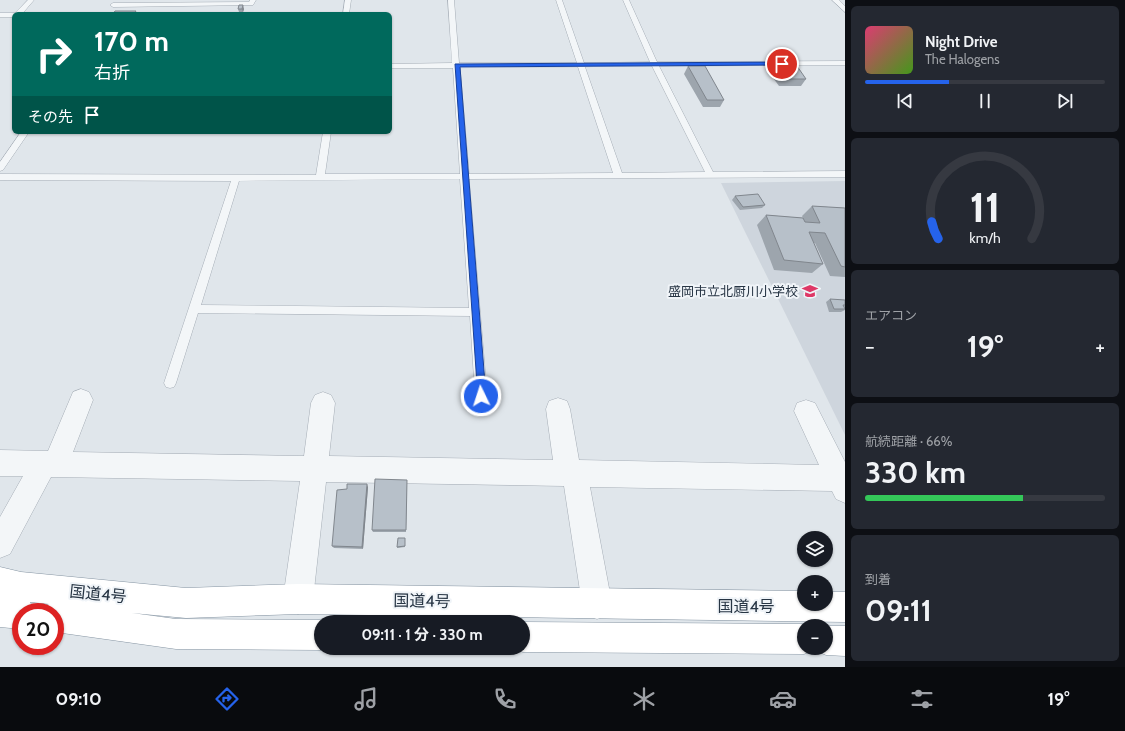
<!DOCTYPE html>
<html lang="ja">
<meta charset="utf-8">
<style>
body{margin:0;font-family:Cabin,"Noto Sans JP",sans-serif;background:#242831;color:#f1f3f6;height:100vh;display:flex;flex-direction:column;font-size:15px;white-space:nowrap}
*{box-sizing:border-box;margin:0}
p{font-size:13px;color:#9ea1a6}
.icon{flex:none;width:22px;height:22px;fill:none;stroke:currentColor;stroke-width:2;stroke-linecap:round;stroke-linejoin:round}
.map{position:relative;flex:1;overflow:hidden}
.panel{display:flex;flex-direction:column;gap:6px;padding:6px;background:#0d0f14;width:280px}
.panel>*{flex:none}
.hud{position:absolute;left:12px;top:12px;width:380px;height:122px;border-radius:6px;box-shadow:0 1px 3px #0004;background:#00695c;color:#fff;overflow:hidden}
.fabs{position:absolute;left:797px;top:531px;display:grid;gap:8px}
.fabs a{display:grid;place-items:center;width:36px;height:36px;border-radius:50%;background:#171b24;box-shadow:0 1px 3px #0004;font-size:20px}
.speed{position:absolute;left:12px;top:603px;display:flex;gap:8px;font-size:20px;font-weight:700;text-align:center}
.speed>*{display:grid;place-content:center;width:52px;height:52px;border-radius:50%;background:#171b24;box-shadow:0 1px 3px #0004;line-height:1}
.speed .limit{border:6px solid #d22;background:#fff;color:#111}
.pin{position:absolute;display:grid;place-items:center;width:34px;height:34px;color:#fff;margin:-17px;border:2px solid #fff;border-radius:50%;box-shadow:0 1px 4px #0007}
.me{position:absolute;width:44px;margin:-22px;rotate:356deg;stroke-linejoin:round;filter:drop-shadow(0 0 3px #0008)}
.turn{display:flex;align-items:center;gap:14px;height:84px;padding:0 16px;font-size:18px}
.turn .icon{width:52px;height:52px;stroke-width:2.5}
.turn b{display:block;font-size:28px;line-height:34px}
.then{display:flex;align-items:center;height:38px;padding:0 16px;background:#0003;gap:8px;font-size:15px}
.big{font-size:30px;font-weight:700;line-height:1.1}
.panel .widget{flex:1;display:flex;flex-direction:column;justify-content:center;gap:6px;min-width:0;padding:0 14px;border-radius:6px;background:#242831}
.panel .dial{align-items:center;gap:0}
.dial svg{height:104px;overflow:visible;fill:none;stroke:#363941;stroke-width:7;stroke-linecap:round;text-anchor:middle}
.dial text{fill:#f1f3f6;stroke:none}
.song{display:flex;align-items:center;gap:12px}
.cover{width:48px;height:48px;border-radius:6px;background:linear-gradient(135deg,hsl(340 70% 55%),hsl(100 70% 35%))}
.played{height:4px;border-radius:2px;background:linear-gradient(90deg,#2563eb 35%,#363941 35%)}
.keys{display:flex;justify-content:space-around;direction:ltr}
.heat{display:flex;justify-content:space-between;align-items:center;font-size:22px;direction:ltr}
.charge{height:6px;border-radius:3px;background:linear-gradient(90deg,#34c759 66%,#363941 0)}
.trip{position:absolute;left:314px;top:615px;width:216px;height:40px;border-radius:20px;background:#171b24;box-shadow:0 1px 3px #0004;font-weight:700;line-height:40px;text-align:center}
.tabs{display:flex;height:64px;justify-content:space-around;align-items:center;background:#090b0e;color:#9ea1a6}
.tabs .icon{width:28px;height:28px}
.tabs .active{color:#2563eb}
.tabs b{font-size:18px;color:#f1f3f6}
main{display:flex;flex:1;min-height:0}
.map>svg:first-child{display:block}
</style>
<main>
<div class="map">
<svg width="845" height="667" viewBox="0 0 845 667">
<rect width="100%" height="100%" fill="#e0e6eb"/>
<path fill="#ced5dd" d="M845,181V435L721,183Z"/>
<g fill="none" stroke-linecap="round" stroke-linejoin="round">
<defs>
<path id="service" d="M28,0H34L22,14H14V17H0V13H15Z
M250,0H256L253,5L113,7L110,5L113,3L249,2Z
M345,0H351L349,14H343Z
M448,0H454L459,63H577L556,0H562L584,63L650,62L623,0H629L657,62L845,61V65L659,66L713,172L845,171V177L469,179L487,395L485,399L481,400L477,399L475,395L470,316L198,313L176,383L174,387L170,388L166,387L164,383L231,181L0,180V174L316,175L323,132H331L325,174H460L453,68H390V64L452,63ZM652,66L705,172L622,173L585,67ZM578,67L613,173L469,174L460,68ZM460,179L469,308L201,305L239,181Z
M832,0H839L845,6V12Z
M21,132H29L3,170L0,171V162Z"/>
<path id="minor" d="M81,389L89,392L93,400L73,452L304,456L311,403L315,395L323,392L331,395L335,403L329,456L553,460L546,409L549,401L558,398L567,401L570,409L579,460L819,465L794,411L797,403L806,400L815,403L845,462V503L836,499L832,491L590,487L612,604L608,615L597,619L586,615L582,604L564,486L326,482L313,599L308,609L298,614L288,609L283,599L300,481L51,477L10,554L0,558V517L23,476H0V450L48,451L73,392Z"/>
<path id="trunk" d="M0,567L21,572L186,588L298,584L804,591V604H826V592H845V622L298,614L186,618L132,613L176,619L321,620L327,622H321V648H327L321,650L176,649L55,632V612H42L44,606L49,604L30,602L35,612H21V629L0,627V597H3H0Z
M522,622H523L804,624L810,626H804V648H826V626H823H845V656L826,655L815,650L804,654L523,652L512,648H523Z"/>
</defs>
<use href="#service" stroke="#a5adb6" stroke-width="1"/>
<use href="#minor" stroke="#a5adb6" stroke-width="1"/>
<use href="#trunk" stroke="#8695a3" stroke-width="1"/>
<use href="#service" fill="#f3f6f8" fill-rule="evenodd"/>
<use href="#minor" fill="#f3f6f8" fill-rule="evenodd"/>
<use href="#trunk" fill="#fff" fill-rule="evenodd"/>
</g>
<path fill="#9da5ad" d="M238,9H244L243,12H239Z
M688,66L724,100L720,107H703L684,74Z
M776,67L806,79L801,86H779L771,75Z
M735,196L765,205L762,208L740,210L732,200Z
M812,206L845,208V277L830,276L815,243H814L823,264L812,273L774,270L757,225L766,215L803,218L802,216Z
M830,299L845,300V310L841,312H829L826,302Z
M407,483L406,532H373L372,530Z
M368,487L363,549L334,548L332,546L347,489Z
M405,538V547L397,548V547Z"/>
<path fill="#80868d" d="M243,5L244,9L243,12L242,9Z
M367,484L368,487L363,549L362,547Z"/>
<path fill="#b7c0c9" stroke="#80868d" d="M239,5H243L242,9H238Z
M115,11H136L134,14H113Z
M688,66H705L724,100H707Z
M797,66L806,79H784L776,67Z
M758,194L765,205L743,207L735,196Z
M812,206L845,208V267L841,266L825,233L809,232L823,264L784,260L766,215L803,218L805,222L820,223Z
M830,299L845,300V305H843L845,309H834Z
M375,479L407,480L406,530H372Z
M347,484H367L362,547L332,546L337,490L347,489Z
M398,538H405V546L397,547Z"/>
<path fill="#2563eb" stroke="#184099" d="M782,62H784V65L460,67L486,396L485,399H478L455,64Z"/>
<defs>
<symbol id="school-bare" viewBox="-9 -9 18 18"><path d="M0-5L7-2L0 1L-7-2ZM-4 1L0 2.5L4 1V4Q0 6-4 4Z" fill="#de3766" stroke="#f0f4f8" stroke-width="2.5" paint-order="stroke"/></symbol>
</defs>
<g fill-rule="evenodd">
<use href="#school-bare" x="799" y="280" width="22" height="22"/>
</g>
<g text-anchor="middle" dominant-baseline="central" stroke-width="4" stroke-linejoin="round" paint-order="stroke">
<g font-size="13" fill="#273544" stroke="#f0f4f8" text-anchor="end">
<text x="798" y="291">盛岡市立北厨川小学校</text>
</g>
<g font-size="16" fill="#273544" stroke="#f0f4f8">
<text transform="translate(98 594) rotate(6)">国道4号</text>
<text transform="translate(422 601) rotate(1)">国道4号</text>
<text x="746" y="606">国道4号</text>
</g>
</g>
</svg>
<div class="fabs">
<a><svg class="icon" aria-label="layers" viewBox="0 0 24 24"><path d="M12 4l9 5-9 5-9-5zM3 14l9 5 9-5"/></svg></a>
<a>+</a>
<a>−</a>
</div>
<div class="speed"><div class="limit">20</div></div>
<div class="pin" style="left:782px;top:64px;background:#d93025"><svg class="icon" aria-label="arrive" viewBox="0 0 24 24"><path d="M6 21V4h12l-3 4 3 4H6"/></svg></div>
<svg class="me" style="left:481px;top:396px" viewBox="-20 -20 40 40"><circle r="17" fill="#2563eb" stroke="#fff" stroke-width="3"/><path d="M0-11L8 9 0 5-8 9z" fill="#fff"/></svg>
<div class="trip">09:11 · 1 分 · 330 m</div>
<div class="hud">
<div class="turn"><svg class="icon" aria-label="right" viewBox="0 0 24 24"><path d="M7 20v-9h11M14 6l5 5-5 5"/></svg><div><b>170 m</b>右折</div></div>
<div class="then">その先<svg class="icon" aria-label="arrive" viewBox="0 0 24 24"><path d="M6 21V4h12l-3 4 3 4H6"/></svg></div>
</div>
</div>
<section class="panel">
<div class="widget">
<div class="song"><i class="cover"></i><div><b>Night Drive</b><p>The Halogens</p></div></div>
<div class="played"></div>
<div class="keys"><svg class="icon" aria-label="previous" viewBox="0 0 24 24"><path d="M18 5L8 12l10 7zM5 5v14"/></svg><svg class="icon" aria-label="pause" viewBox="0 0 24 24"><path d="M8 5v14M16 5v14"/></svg><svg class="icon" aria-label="next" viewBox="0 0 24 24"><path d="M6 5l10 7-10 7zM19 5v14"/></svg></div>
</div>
<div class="widget dial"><svg viewBox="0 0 100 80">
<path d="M14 69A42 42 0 1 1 86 69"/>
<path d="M14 69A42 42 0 0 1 9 56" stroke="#2563eb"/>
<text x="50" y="56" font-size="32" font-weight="700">11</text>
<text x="50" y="72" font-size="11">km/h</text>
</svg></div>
<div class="widget"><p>エアコン</p>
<div class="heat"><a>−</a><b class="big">19°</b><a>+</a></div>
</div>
<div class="widget"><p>航続距離 · 66%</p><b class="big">330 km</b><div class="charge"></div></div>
<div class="widget"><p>到着</p><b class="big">09:11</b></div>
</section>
</main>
<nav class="tabs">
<b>09:10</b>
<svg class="icon active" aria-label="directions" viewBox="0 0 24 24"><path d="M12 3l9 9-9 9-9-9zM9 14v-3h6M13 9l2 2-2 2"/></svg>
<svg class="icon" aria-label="music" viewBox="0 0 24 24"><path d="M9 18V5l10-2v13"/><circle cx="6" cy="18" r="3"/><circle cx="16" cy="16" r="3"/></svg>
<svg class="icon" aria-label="phone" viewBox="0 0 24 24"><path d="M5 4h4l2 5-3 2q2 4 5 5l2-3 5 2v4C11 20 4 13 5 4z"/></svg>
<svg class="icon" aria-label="climate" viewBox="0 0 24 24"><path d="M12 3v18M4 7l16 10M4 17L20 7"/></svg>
<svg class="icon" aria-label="car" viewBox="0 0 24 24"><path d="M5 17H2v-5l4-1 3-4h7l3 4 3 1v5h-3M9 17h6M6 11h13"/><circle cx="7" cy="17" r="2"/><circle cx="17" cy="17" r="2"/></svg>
<svg class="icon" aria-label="filters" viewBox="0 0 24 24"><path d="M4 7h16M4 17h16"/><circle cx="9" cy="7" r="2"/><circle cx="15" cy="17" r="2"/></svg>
<b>19°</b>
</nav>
